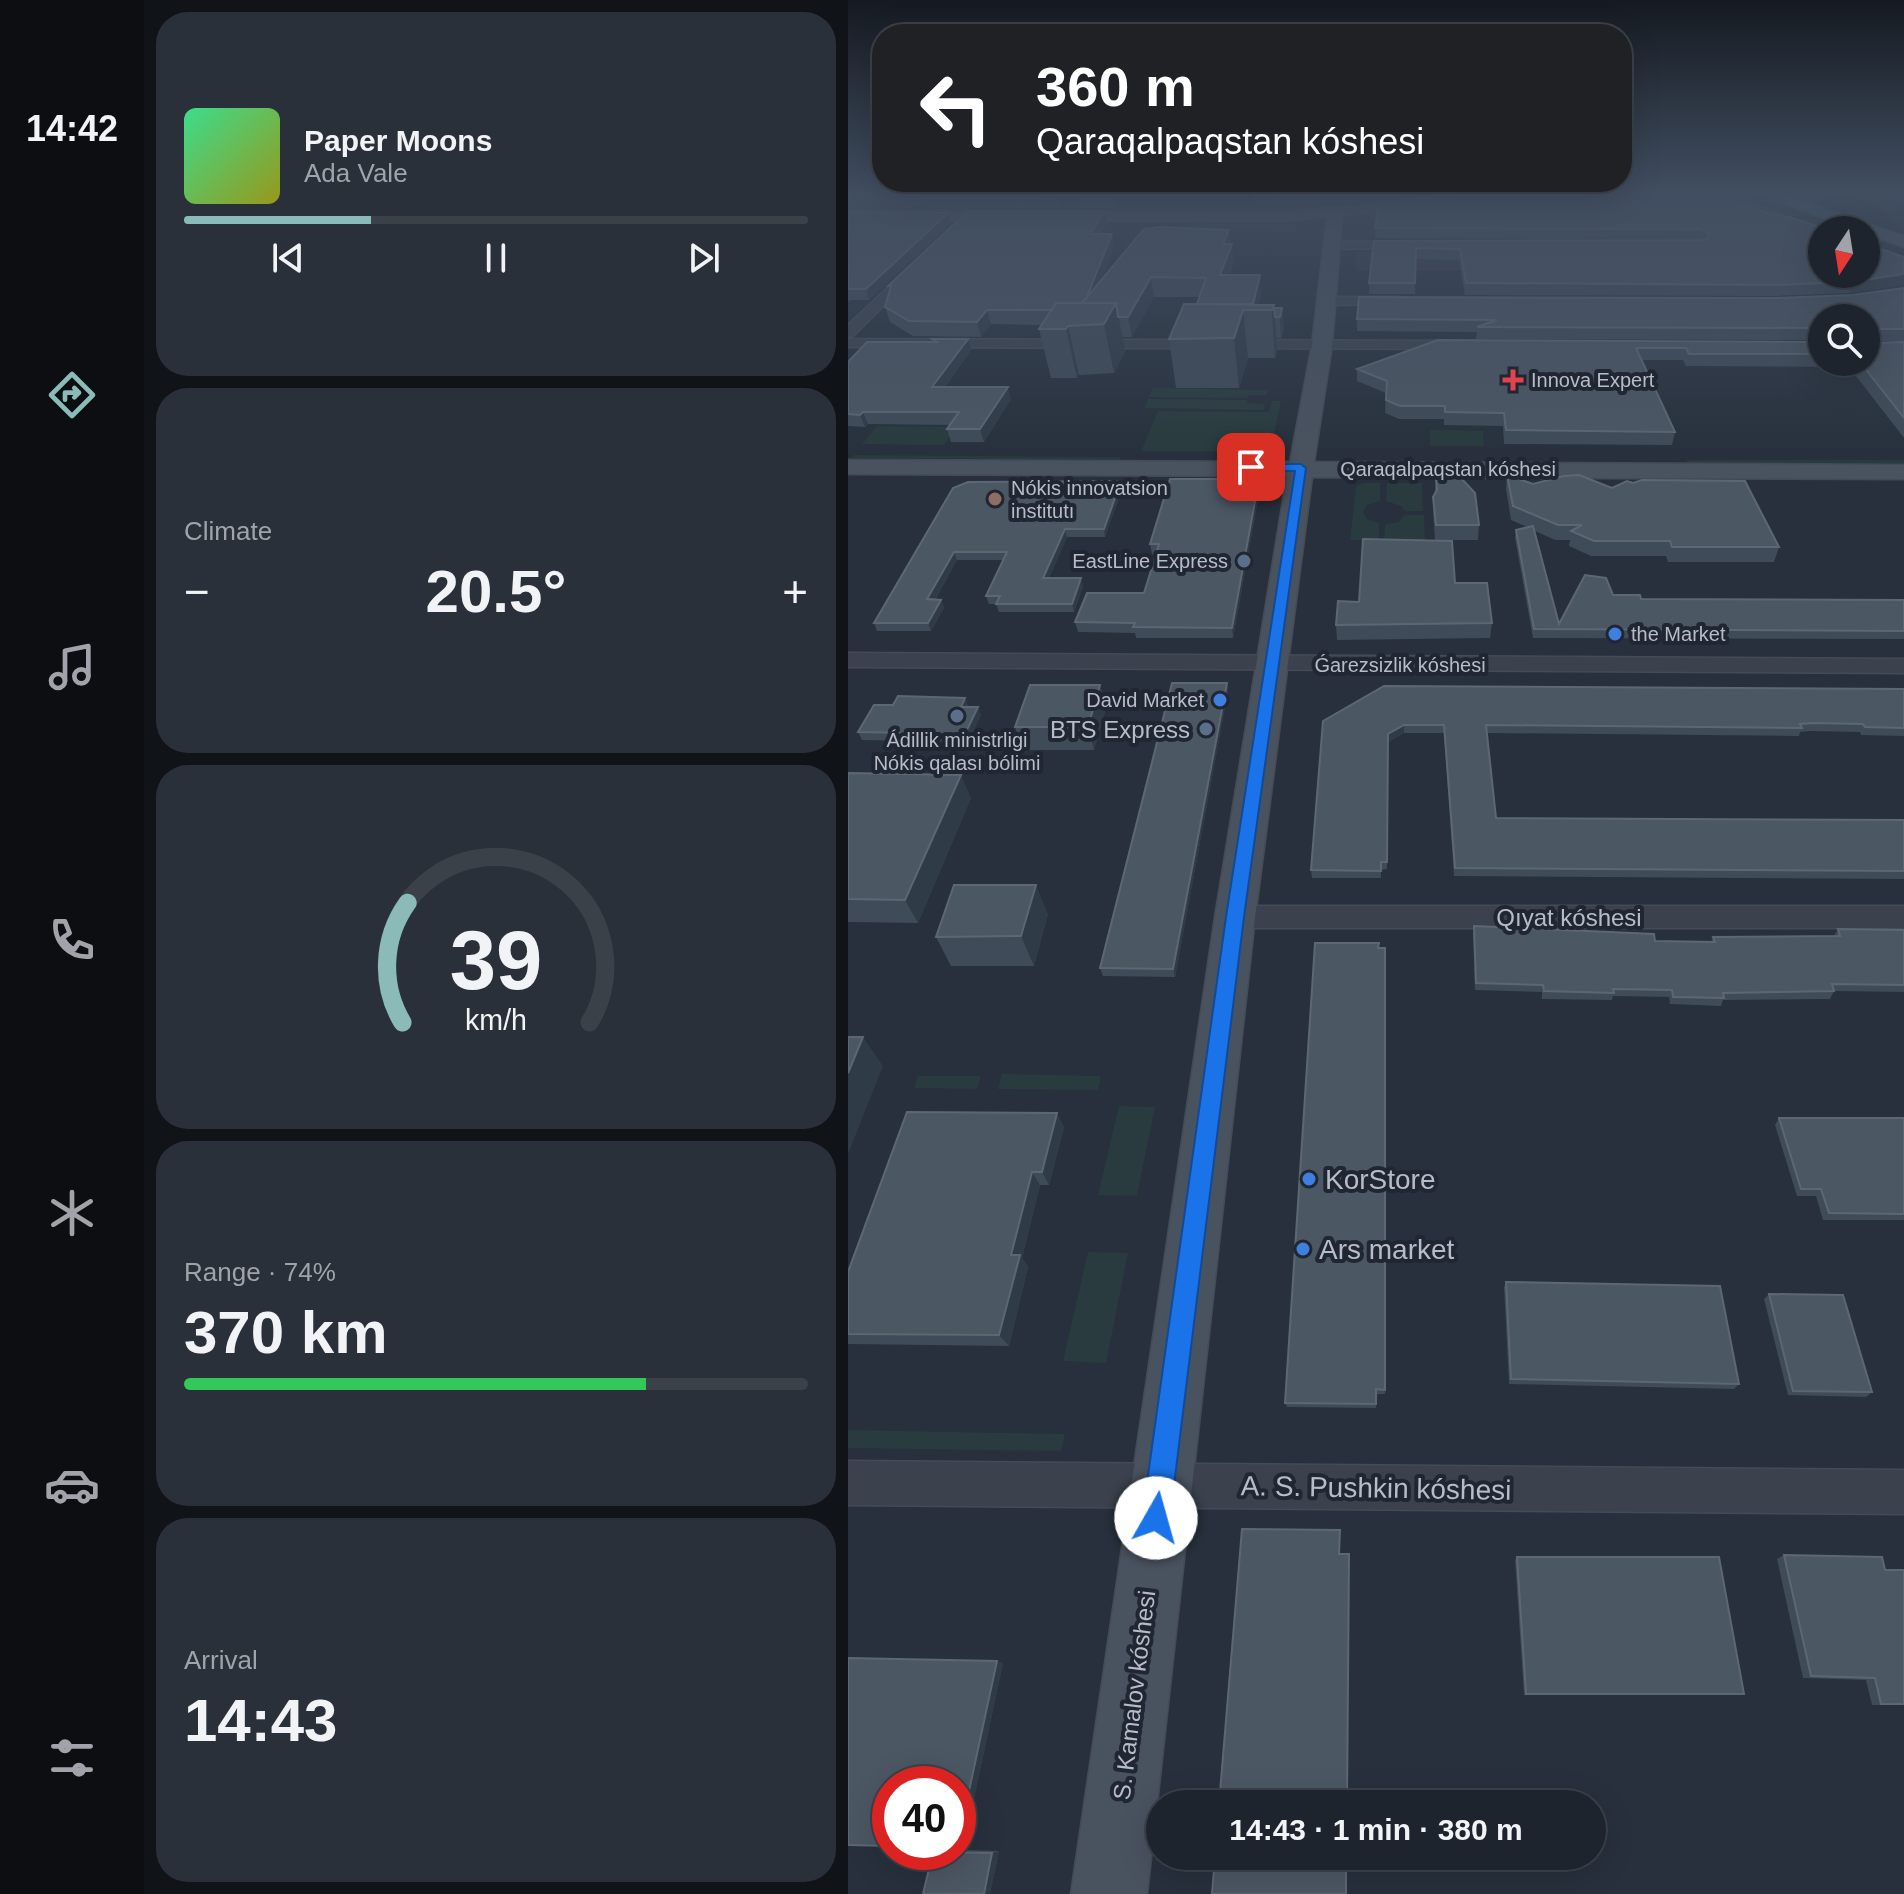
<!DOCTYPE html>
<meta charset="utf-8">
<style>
body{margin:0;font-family:Arial,sans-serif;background:#2a3039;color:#f1f3f6;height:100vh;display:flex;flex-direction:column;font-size:30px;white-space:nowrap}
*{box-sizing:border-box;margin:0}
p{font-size:26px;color:#a0a4aa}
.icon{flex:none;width:44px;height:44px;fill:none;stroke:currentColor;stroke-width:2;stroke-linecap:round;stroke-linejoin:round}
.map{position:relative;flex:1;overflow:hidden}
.side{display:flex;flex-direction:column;gap:12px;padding:12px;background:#101419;width:704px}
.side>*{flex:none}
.hud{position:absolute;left:24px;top:24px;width:760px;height:168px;border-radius:32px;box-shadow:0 8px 32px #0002,0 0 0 2px #3b4149;background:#202124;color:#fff;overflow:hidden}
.needle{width:52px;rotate:192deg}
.controls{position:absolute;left:960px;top:216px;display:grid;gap:16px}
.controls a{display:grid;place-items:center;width:72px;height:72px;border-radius:50%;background:#1d242d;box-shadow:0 8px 32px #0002,0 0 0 2px #3b4149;font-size:40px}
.speed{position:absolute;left:24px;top:1766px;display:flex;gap:16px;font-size:40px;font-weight:700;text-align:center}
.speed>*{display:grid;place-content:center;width:104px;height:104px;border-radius:50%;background:#1d242d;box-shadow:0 8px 32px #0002,0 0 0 2px #3b4149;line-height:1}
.speed .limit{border:12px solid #d22;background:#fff;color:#111}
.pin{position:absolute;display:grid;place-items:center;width:68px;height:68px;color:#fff;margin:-34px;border-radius:16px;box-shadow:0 4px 12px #0006}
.me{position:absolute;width:88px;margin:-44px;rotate:7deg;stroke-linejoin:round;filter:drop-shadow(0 0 6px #0008)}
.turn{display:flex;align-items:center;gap:28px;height:168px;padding:0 32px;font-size:36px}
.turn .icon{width:104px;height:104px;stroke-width:2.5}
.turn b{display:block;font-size:56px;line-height:68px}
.big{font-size:60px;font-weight:700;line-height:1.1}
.side .widget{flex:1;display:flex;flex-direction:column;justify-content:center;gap:12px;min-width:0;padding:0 28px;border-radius:32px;background:#2a3039}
.side .dial{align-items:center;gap:0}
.dial svg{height:208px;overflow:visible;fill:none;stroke:#3b4149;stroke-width:7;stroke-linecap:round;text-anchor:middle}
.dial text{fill:#f1f3f6;stroke:none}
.song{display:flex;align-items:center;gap:24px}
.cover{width:96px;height:96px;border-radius:12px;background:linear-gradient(135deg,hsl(150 70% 55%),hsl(60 70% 35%))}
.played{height:8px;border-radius:4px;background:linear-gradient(90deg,#8bbbb9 30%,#3b4149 30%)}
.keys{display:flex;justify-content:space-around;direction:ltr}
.heat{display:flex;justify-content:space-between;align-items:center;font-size:44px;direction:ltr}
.charge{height:12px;border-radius:6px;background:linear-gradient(90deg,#34c759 74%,#3b4149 0)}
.trip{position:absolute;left:298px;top:1790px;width:460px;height:80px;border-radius:40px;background:#1d242d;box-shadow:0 8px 32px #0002,0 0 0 2px #3b4149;font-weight:700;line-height:80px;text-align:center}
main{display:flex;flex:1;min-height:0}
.menu{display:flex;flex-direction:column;width:144px;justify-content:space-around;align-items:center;background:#0c0e12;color:#a0a4aa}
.menu .icon{width:56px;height:56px}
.menu .active{color:#8bbbb9}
.menu b{font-size:36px;color:#f1f3f6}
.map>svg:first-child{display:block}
</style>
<main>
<nav class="menu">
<b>14:42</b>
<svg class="icon active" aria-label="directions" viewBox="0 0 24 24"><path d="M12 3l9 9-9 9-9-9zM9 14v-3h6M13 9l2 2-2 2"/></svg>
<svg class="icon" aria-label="music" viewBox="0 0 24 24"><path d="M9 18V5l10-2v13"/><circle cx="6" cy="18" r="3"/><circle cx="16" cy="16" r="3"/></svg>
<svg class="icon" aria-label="phone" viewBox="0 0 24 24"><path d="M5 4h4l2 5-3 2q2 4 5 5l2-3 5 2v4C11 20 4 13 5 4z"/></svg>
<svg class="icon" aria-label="climate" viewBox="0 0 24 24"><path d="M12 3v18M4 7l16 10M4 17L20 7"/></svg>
<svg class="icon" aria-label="car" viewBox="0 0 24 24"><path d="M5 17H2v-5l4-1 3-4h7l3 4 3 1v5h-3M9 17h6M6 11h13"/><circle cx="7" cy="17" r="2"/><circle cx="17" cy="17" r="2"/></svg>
<svg class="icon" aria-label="filters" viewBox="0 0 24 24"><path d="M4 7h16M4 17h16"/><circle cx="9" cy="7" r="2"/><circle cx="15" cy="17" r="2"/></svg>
</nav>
<section class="side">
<div class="widget">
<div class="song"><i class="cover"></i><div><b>Paper Moons</b><p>Ada Vale</p></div></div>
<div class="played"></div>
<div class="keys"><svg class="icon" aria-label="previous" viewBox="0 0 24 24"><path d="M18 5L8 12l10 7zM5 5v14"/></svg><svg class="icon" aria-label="pause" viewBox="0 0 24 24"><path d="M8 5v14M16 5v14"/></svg><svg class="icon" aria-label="next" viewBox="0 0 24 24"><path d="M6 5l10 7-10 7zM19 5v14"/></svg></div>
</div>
<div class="widget"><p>Climate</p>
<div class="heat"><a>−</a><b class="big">20.5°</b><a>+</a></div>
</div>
<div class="widget dial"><svg viewBox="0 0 100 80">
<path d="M14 69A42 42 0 1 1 86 69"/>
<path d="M14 69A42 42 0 0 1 16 23" stroke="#8bbbb9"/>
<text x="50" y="56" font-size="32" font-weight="700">39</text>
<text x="50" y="72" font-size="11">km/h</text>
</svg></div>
<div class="widget"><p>Range · 74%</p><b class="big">370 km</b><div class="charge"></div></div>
<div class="widget"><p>Arrival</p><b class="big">14:43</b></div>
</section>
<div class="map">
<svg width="1056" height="1894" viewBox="0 0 1056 1894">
<rect width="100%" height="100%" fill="#27303c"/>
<path fill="#363541" d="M509,252L610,253L614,271L508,270Z"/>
<path fill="#293b3e" d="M960,191L1032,192L1045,211H1016Z
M346,223L450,224L448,230L343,229Z
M305,388L420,390L419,395H400L399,398L301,397Z
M300,399L399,400V403L417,404L415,410L296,408Z
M424,401H433L422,452L293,451L310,411L421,412Z
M29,426L108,427L96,445L14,444Z
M582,430L635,431L636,446H582Z
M6,455L272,457L271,460L4,458Z
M838,460H1056V463H841Z
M516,483H532V501L519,505L515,512L519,519L531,523V541L502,540L508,486Z
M539,483H574L575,511H557L553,506L538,501Z
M556,515H576L577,542L536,541L537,524L551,522Z
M154,1074L253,1076L250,1090L150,1089Z
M70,1076H133L129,1089L66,1088Z
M271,1106L307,1107L289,1196L250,1195Z
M240,1252L280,1253L258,1363L215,1361Z
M0,1430L217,1434L213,1451L0,1448Z"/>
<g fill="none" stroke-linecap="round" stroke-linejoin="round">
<path stroke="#1b283a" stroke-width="3" d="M1025,214H1056
M946,218H965"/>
<defs>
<path id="street" d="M230,191H241L221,217H213L212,215Z
M854,191H870L976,230L974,236L970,235Z
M565,242L571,246L569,248L484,249L478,245L484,241Z
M67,262L77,265L5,336L0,337V325Z
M551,297L556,298V304L479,305L472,301L479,297Z
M0,339L616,341L623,345L616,349L0,347Z
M0,653L1056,659V673L0,667Z
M387,906H1056V928H387L377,925L372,917L377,909Z
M0,1461L1056,1470V1514L0,1505Z"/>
<path id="secondary" d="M612,191H653L646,195L494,216L484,345L466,462L1056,465V479L464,477L407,917L299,1894H223L367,917L439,476L0,474V460L442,462L464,345L479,217L433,221L0,220V210L433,211L510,205Z"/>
<path id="primary" d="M904,191H926L1056,236V247L1018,234V230H1006Z"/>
</defs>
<use href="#street" stroke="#444b56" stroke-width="3"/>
<use href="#secondary" stroke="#444b56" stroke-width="3"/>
<use href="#primary" stroke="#444b56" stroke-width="3"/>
<use href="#street" fill="#3b424d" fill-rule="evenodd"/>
<use href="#secondary" fill="#49525f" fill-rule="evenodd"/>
<use href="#primary" fill="#59616d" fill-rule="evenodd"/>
</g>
<path fill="#3f4b58" d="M0,191H226L214,208L0,207Z
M235,191H286L285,193H278L269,208H232L230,198Z
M408,191H588L510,202L407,207L406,197Z
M1042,191H1056V202L1049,201Z
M520,205L918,213L1056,257V286V285L1001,293L926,296L617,295L611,260L568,259L567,294H521V283L526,241L853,240L851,239L527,238L528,220L520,215Z
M0,213L103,223L21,300H2L0,302Z
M259,224L253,234L266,247L253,280L381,230L386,263L381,275L413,295L411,304L426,305V308H434L436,329L433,338H428L429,352L427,358H400L391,388H328L321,339L349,304L352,297H306L284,337H274L277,351L266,373L231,375L229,378H203L191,329L194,325L143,324L133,337L65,336L42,322L37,307L42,292L40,286Z
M1056,288V341H1022V343L1056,342V438L1001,367L838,366L835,360H794L827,432L824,445L656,444L655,426L596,425V419H551L537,413L538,393L509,381V369L590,340L974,342V362H1018L974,318V340L628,339L629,332L509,331V319L1005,295Z
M84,339H120L123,350L97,387L163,399L136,442H103L99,429L102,425L20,424L17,427L0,426V362L85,342Z
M659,475L685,484L764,488L931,547L926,562H820L818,556H743L721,546L722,540H707L687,531L711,624L765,595L793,599L1056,600V639L685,638L667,538L668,530L679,527L663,520L658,489Z
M588,479L631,525L630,540H587L585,511Z
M273,481L274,489L257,537H219L201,578L235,586L226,612H151L148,604H141L138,596L155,560H109L87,600H93L96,608L83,631H29L26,623L105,488Z
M412,488L385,638H288L287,633L230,632L227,622L296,593L308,554H304L302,544Z
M511,602L644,623L642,638L489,640L488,625Z
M379,683L380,691L327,977L255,976L252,968Z
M252,685L258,708L246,750H175L167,727Z
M1056,689V736L1013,735L1012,732L962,731L952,732L951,736L639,733L648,818L1056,820V879L606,876L596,733H556L540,742L539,869L533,870V878H464L463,870L475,721Z
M117,698L120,706V707L133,715L120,742L14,740L10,732L45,705Z
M0,773L123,798L70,923L0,922Z
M200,914L186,966H103L88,937Z
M626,926L807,941L863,942L865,937L986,936L990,929L1056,930V992L986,991L982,999L875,1000L873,1006L822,1004L821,997L765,996L764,1000L694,999V992L627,990L625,934Z
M530,948H537V1394H528V1408L439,1407L437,1403Z
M931,1118H1056V1220H975L968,1196H949L927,1125Z
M216,1127L201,1185H192L174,1258L180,1267L161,1346L0,1344V1272Z
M658,1282L891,1384L886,1389L661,1384L656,1287Z
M921,1294L1024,1392L1018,1397L940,1395L916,1299Z
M936,1555L1037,1570H1056V1705H1024L1018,1680L955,1678L929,1559Z
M669,1557L896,1694L676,1695L667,1560Z
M155,1663L115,1850L151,1851L142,1894H75L110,1784Z"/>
<path fill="#303b48" d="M217,191H226L214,208L212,198Z
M271,191H278V193L269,208L267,198Z
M516,191H588L510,202V192Z
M257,211L259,224L245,247L242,234Z
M100,213L103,223L21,300L18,289Z
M381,230L386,263L374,294L372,275L375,244Z
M264,234L266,247L240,316L234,310Z
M1056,274V285L1001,293L1004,282Z
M412,275L413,295L410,310H405Z
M303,277L306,297L284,337L280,317Z
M268,303L277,351L266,373L256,324Z
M426,305L429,352L427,358L424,310Z
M434,308L436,329L433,338L432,317Z
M139,310L143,324L133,337L129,322Z
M395,310L400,358L391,388L386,338Z
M220,326L231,375L229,378L218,329Z
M120,339L123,350L88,399L84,387Z
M160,387L163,399L136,442L132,429Z
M15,412L20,424L17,427L12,415Z
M411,479L412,488L385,638L384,628Z
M273,481L274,489L257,537L256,529Z
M217,529L219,537L198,586L195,578Z
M106,552L109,560L82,608L79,599Z
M233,578L235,586L226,612L224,604Z
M93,600L96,608L83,631L80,623Z
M379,683L380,691L327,977L325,969Z
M252,685L258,708L246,750L240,727Z
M117,698L120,706L116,715L113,707Z
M130,707L133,715L120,742L117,734Z
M556,725V733L540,742V734Z
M113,775L123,798L70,923L57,900Z
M188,885L200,914L186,966L173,936Z
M15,1037L35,1066L0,1154V1073Z
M209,1113L216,1127L201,1185L194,1172Z
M184,1172L192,1185L174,1258L180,1267L161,1346L151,1335L163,1255Z
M149,1661L155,1663L115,1850L110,1851V1842Z
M151,1851L142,1894H136L144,1853Z"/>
<path fill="#4c5764" stroke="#5d6774" stroke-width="2" d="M0,191H217L212,198L0,197Z
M235,191H271L267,198H230Z
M408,191H516L406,197Z
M624,191H859L918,213L948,219L980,230H974V274H1018V244L1056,257V274L1004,282L929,285L618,283L612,249L568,248L567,283H521L526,241L857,240L862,235L853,229L527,228L530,210L520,205Z
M1048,191H1056V196H1051Z
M120,211H257L242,234H264L238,299L234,303H208L204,310H139L129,322L61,321L37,307L43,286H40Z
M0,213H100L18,289H0Z
M312,227L381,230L375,244H384L372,275H412L405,304H349L358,278L303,277L280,317H270L268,303H234L296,229Z
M1056,288V329H1022L1019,332L1022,343L1056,342V418L1012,362H1018V318H974V328L629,327L649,320L509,319L511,297L929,298L1005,295Z
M208,303H268L256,324L220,326L218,329H191Z
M336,304L426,305L424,310H395L386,338L321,339Z
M426,308H434L432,317H427Z
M84,339H120L84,387H160L132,429H99L111,412H15L12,415L0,414V362L19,342H89Z
M590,340L974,342V354H841L838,348H788L827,432L658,430L656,413L597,412V406H552L538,400L539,381L509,369Z
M659,475L685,484L716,476L731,475L764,488L779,481L785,483L794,480L897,481L931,547H824L822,541H746L723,531L734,525H710L665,506Z
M612,477L627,493L631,525H588L585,497L589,490L588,479Z
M322,479H411L384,628L285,627L287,623L227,622L239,593H296L311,544H302Z
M273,481L256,529H217L195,578H233L224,604H148L152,596H138L159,552H106L79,599L93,600L80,623H26L105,488L120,482Z
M685,526L711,624L737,575L758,578L765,595H792L793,599L1056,600V631L686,629L668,530Z
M515,539L604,541L607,583H639L644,623L488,625L490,601L511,602Z
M324,683H379L325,969L252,968Z
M182,685H252L240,727H167Z
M536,686L1056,689V728L1017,727L1015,724L965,723L952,724L954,728L638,725L648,818L1056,820V871L607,868L596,725H556L540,734L539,862H533V871L463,870L475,721Z
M50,696L117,698L113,707H130L117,734L10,732L26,705H45Z
M0,773L113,775L57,900L0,899Z
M106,885H188L173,936L88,937Z
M626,926L806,934L807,941L867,942L865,937L992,936L990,929L1056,930V985L984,984L986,991L875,993L876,998L825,997L824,990L765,989L766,993L696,991L695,985L628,983Z
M467,943H531L530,948H537V1390L528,1389V1404L437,1403Z
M0,1037H15L0,1073Z
M59,1112L209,1113L194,1172H184L174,1212L163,1255H172L151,1335L0,1334V1272Z
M931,1118H1056V1214L981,1213L973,1189H953Z
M658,1282L872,1286L891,1384L663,1379Z
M921,1294L995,1295L1024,1392L945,1391Z
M394,1529L492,1530L491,1554H501L499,1804H371Z
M936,1555L1034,1557L1037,1570H1056V1704H1033L1027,1678L963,1676Z
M669,1557H871L896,1694H678Z
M0,1658L149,1661L110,1842V1784H42V1846L0,1845Z
M85,1852L144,1853L136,1894H75Z
M367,1856H498V1894H364Z"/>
<linearGradient id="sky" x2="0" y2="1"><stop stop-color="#151a21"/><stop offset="0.42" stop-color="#414e61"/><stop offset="1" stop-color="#414e61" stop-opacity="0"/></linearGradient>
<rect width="1056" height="456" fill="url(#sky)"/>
<path fill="#1a73e8" stroke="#114b97" stroke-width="2" d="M453,464L458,468L396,917L322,1518L318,1528L308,1532L298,1528L294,1518L378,917L447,471H403L398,467L403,464Z"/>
<path fill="#e0444e" stroke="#202732" stroke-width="3" d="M661 368h8v8h8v8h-8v8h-8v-8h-8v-8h8z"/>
<circle fill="#8d6e63" stroke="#202732" stroke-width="3" cx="147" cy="499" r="8"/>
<g fill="#5c6f8a" stroke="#202732" stroke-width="3">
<circle cx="396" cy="561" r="8"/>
<circle cx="109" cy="716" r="8"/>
<circle cx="358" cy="729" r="8"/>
</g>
<g fill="#3f7fe0" stroke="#202732" stroke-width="3">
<circle cx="767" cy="634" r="8"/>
<circle cx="372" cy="700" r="8"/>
<circle cx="461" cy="1179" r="8"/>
<circle cx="455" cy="1249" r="8"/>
</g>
<g text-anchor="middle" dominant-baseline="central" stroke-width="8" stroke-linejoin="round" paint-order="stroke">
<g font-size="20" fill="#b7bdc8" stroke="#202732" text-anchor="start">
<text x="683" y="380">Innova Expert</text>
<text x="163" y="488">Nókis innovatsion<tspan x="163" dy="23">institutı</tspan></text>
<text x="380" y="561" text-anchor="end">EastLine Express</text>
<text x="783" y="634">the Market</text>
<text x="356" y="700" text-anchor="end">David Market</text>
<text x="109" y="740" text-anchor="middle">Ádillik ministrligi<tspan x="109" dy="23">Nókis qalası bólimi</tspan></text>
</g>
<g font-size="20" fill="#b7bdc8" stroke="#202732">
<text x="600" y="469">Qaraqalpaqstan kóshesi</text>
<text x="552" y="665">Ǵarezsizlik kóshesi</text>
</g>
<g font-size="24" fill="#b7bdc8" stroke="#202732" text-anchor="end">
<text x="342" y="729">BTS Express</text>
</g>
<g font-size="24" fill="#b7bdc8" stroke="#202732">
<text x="721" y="917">Qıyat kóshesi</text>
<text transform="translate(286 1695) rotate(-83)">S. Kamalov kóshesi</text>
</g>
<g font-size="28" fill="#b7bdc8" stroke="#202732" text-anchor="start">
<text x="477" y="1179">KorStore</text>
<text x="471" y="1249">Ars market</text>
</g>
<g font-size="28" fill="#b7bdc8" stroke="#202732">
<text transform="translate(528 1488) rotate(1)">A. S. Pushkin kóshesi</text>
</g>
</g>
</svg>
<div class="controls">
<a><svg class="needle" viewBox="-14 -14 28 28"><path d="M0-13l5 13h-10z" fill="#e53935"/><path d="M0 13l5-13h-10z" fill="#a0a4aa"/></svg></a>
<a><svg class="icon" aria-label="search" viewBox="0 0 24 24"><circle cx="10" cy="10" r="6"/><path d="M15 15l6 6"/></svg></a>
</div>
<div class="speed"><div class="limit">40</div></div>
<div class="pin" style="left:403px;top:467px;background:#d93025"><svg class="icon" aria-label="arrive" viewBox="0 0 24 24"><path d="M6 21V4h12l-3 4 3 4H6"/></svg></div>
<svg class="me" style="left:308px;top:1518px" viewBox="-20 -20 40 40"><circle r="19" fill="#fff"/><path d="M0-13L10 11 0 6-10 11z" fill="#1a73e8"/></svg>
<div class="trip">14:43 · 1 min · 380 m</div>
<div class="hud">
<div class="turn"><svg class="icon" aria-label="left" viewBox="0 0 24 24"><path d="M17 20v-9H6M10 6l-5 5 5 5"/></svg><div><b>360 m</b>Qaraqalpaqstan kóshesi</div></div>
</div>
</div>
</main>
